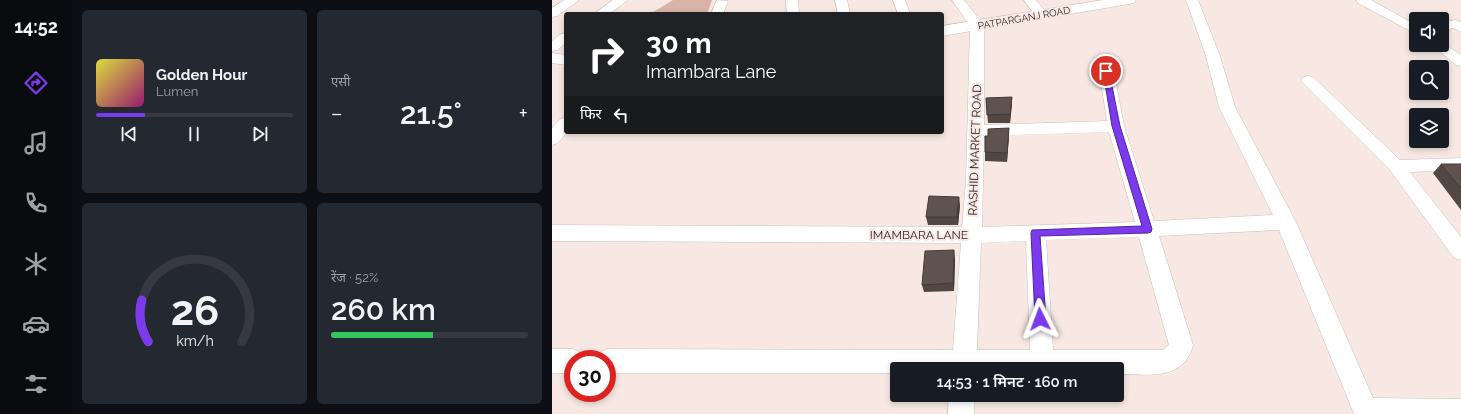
<!DOCTYPE html>
<html lang="hi">
<meta charset="utf-8">
<style>
body{margin:0;font-family:Raleway,"Noto Sans Devanagari",sans-serif;background:#242831;color:#f1f3f6;height:100vh;display:flex;flex-direction:column;font-size:15px;white-space:nowrap}
*{box-sizing:border-box;margin:0}
p{font-size:13px;color:#9ea1a6}
.icon{flex:none;width:22px;height:22px;fill:none;stroke:currentColor;stroke-width:2;stroke-linecap:round;stroke-linejoin:round}
.map{position:relative;flex:1;overflow:hidden}
.sheet{display:flex;flex-direction:column;gap:10px;padding:10px;background:#0d0f14;width:480px}
.sheet>*{flex:none}
.guide{position:absolute;left:12px;top:12px;width:380px;height:122px;border-radius:4px;box-shadow:0 2px 6px #0003;background:#202124;color:#fff;overflow:hidden}
.buttons{position:absolute;left:857px;top:12px;display:grid;gap:8px}
.buttons a{display:grid;place-items:center;width:40px;height:40px;border-radius:4px;background:#171b24;box-shadow:0 2px 6px #0003;font-size:20px}
.speed{position:absolute;left:12px;top:350px;display:flex;gap:8px;font-size:20px;font-weight:700;text-align:center}
.speed>*{display:grid;place-content:center;width:52px;height:52px;border-radius:50%;background:#171b24;box-shadow:0 2px 6px #0003;line-height:1}
.speed .limit{border:6px solid #d22;background:#fff;color:#111}
.pin{position:absolute;display:grid;place-items:center;width:34px;height:34px;color:#fff;margin:-17px;border:2px solid #fff;border-radius:50%;box-shadow:0 1px 4px #0007}
.me{position:absolute;width:44px;margin:-22px;rotate:357deg;stroke-linejoin:round;filter:drop-shadow(0 0 3px #0008)}
.turn{display:flex;align-items:center;gap:14px;height:84px;padding:0 16px;font-size:18px}
.turn .icon{width:52px;height:52px;stroke-width:2.5}
.turn b{display:block;font-size:28px;line-height:34px}
.then{display:flex;align-items:center;height:38px;padding:0 16px;background:#0003;gap:8px;font-size:15px}
.big{font-size:30px;font-weight:600;line-height:1.1}
.sheet .card{flex:1;display:flex;flex-direction:column;justify-content:center;gap:6px;min-width:0;padding:0 14px;border-radius:6px;background:#242831}
.sheet .dial{align-items:center;gap:0}
.dial svg{height:104px;overflow:visible;fill:none;stroke:#363941;stroke-width:7;stroke-linecap:round;text-anchor:middle}
.dial text{fill:#f1f3f6;stroke:none}
.song{display:flex;align-items:center;gap:12px}
.cover{width:48px;height:48px;border-radius:6px;background:linear-gradient(135deg,hsl(60 70% 55%),hsl(320 70% 35%))}
.played{height:4px;border-radius:2px;background:linear-gradient(90deg,#7c3aed 25%,#363941 25%)}
.keys{display:flex;justify-content:space-around;direction:ltr}
.heat{display:flex;justify-content:space-between;align-items:center;font-size:22px;direction:ltr}
.charge{height:6px;border-radius:3px;background:linear-gradient(90deg,#34c759 52%,#363941 0)}
.sheet .tiles{flex:1;display:grid;gap:10px;grid-template-columns:repeat(2,1fr)}
.trip{position:absolute;left:338px;top:362px;width:234px;height:40px;border-radius:4px;background:#171b24;box-shadow:0 2px 6px #0003;font-weight:600;line-height:40px;text-align:center}
main{display:flex;flex:1;min-height:0}
.dock{display:flex;flex-direction:column;width:72px;justify-content:space-around;align-items:center;background:#090b0e;color:#9ea1a6}
.dock .icon{width:28px;height:28px}
.dock .on{color:#7c3aed}
.dock b{font-size:18px;color:#f1f3f6}
.map>svg:first-child{display:block}
</style>
<main>
<nav class="dock">
<b>14:52</b>
<svg class="icon on" aria-label="directions" viewBox="0 0 24 24"><path d="M12 3l9 9-9 9-9-9zM9 14v-3h6M13 9l2 2-2 2"/></svg>
<svg class="icon" aria-label="music" viewBox="0 0 24 24"><path d="M9 18V5l10-2v13"/><circle cx="6" cy="18" r="3"/><circle cx="16" cy="16" r="3"/></svg>
<svg class="icon" aria-label="phone" viewBox="0 0 24 24"><path d="M5 4h4l2 5-3 2q2 4 5 5l2-3 5 2v4C11 20 4 13 5 4z"/></svg>
<svg class="icon" aria-label="climate" viewBox="0 0 24 24"><path d="M12 3v18M4 7l16 10M4 17L20 7"/></svg>
<svg class="icon" aria-label="car" viewBox="0 0 24 24"><path d="M5 17H2v-5l4-1 3-4h7l3 4 3 1v5h-3M9 17h6M6 11h13"/><circle cx="7" cy="17" r="2"/><circle cx="17" cy="17" r="2"/></svg>
<svg class="icon" aria-label="filters" viewBox="0 0 24 24"><path d="M4 7h16M4 17h16"/><circle cx="9" cy="7" r="2"/><circle cx="15" cy="17" r="2"/></svg>
</nav>
<section class="sheet">
<div class="tiles">
<div class="card">
<div class="song"><i class="cover"></i><div><b>Golden Hour</b><p>Lumen</p></div></div>
<div class="played"></div>
<div class="keys"><svg class="icon" aria-label="previous" viewBox="0 0 24 24"><path d="M18 5L8 12l10 7zM5 5v14"/></svg><svg class="icon" aria-label="pause" viewBox="0 0 24 24"><path d="M8 5v14M16 5v14"/></svg><svg class="icon" aria-label="next" viewBox="0 0 24 24"><path d="M6 5l10 7-10 7zM19 5v14"/></svg></div>
</div>
<div class="card"><p>एसी</p>
<div class="heat"><a>−</a><b class="big">21.5°</b><a>+</a></div>
</div>
<div class="card dial"><svg viewBox="0 0 100 80">
<path d="M14 69A42 42 0 1 1 86 69"/>
<path d="M14 69A42 42 0 0 1 9 37" stroke="#7c3aed"/>
<text x="50" y="56" font-size="32" font-weight="700">26</text>
<text x="50" y="72" font-size="11">km/h</text>
</svg></div>
<div class="card"><p>रेंज · 52%</p><b class="big">260 km</b><div class="charge"></div></div>
</div>
</section>
<div class="map">
<svg width="909" height="414" viewBox="0 0 909 414">
<rect width="100%" height="100%" fill="#f7e8e3"/>
<path fill="#d8b3a7" d="M121,0H160L155,14H98Z"/>
<g fill="none" stroke-linecap="round" stroke-linejoin="round">
<defs>
<path id="minor" d="M12,0H27L5,16L0,17V8Z
M61,0H76L57,14H42Z
M165,0L176,1L171,14H159Z
M234,0H246L247,14H235Z
M283,0H295L298,14H286Z
M341,0H353L358,14H346Z
M400,0H412L432,26V125L555,121L545,57L547,54L552,53L557,54L559,57L572,126L602,221L721,215L667,107L654,56L634,0H646L668,56L683,107L744,222L821,398L909,399V414H802L727,230L607,236L641,345C632,382 594,374 565,374V369H345V373H55V359H44L47,353L55,349L401,350L409,243L0,241V225L410,227L414,181L418,26ZM557,132L583,222L430,227L432,136ZM587,237L617,345L611,350H501L494,240ZM474,241L478,350H425L429,243Z
M472,0H484L496,15L495,18H485Z
M804,0H819L864,25V34L806,3Z
M903,20L909,22V32L901,28L890,31V23Z
M14,33V43L5,50L0,51V41L9,34Z
M890,42L909,55V66L904,65L880,45H890Z
M756,76L761,77L848,160L909,158V170L858,172L909,237V260L902,258L838,170L751,83L749,80L751,77Z
M14,118V132H15L6,143L0,145V128L8,119Z
M0,349H21L29,353L32,359H21V373H0Z
M397,395H423L422,414H396Z"/>
<path id="tertiary" d="M551,0H584L582,3L577,4L390,36V26Z
M0,53L14,55V65L0,63Z"/>
</defs>
<use href="#minor" stroke="#ccbdb8" stroke-width="1"/>
<use href="#tertiary" stroke="#ccbdb8" stroke-width="1"/>
<use href="#minor" fill="#fff" fill-rule="evenodd"/>
<use href="#tertiary" fill="#fff" fill-rule="evenodd"/>
</g>
<path fill="#534744" d="M460,97L458,123H436L434,98Z
M457,128L455,162L433,161V152L436,136Z
M889,164H909V210L881,173Z
M408,205L406,225H376L374,217Z
M403,258L402,291L372,292L370,285Z"/>
<path fill="#433a37" d="M460,97V105L458,123V114Z
M457,128V137L455,162V153Z
M407,197L408,205L406,225L405,217Z
M402,250L403,258L402,291L401,283Z"/>
<path fill="#60534f" stroke="#433a37" d="M460,97L458,114L435,115L434,98Z
M457,128L455,153L433,152V136H436V129Z
M889,164H909V189Z
M377,196L407,197L405,217H374Z
M402,250L401,283L370,285L373,251Z"/>
<path fill="#7c3aed" stroke="#51269a" d="M552,69L557,71L568,126L600,229L599,232L596,233L488,236L494,319L492,322L488,324L484,322L483,319L479,233L480,230L590,226L560,126L551,71Z"/>
<g text-anchor="middle" dominant-baseline="central" stroke-width="4" stroke-linejoin="round" paint-order="stroke">
<g font-size="10" fill="#332d2b" stroke="#f7e8e3">
<text transform="translate(472 18) rotate(-10)">PATPARGANJ ROAD</text>
</g>
<g font-size="12" fill="#332d2b" stroke="#f7e8e3">
<text transform="translate(423 150) rotate(-88)">RASHID MARKET ROAD</text>
<text x="367" y="235">IMAMBARA LANE</text>
</g>
</g>
</svg>
<div class="buttons">
<a><svg class="icon" aria-label="sound" viewBox="0 0 24 24"><path d="M4 9h4l5-4v14l-5-4H4zM17 9q2 3 0 6"/></svg></a>
<a><svg class="icon" aria-label="search" viewBox="0 0 24 24"><circle cx="10" cy="10" r="6"/><path d="M15 15l6 6"/></svg></a>
<a><svg class="icon" aria-label="layers" viewBox="0 0 24 24"><path d="M12 4l9 5-9 5-9-5zM3 14l9 5 9-5"/></svg></a>
</div>
<div class="speed"><div class="limit">30</div></div>
<div class="pin" style="left:554px;top:71px;background:#d93025"><svg class="icon" aria-label="arrive" viewBox="0 0 24 24"><path d="M6 21V4h12l-3 4 3 4H6"/></svg></div>
<svg class="me" style="left:488px;top:319px" viewBox="-20 -20 40 40"><path d="M0-17L14 15 0 8-14 15z" fill="#7c3aed" stroke="#fff" stroke-width="4"/></svg>
<div class="trip">14:53 · 1 मिनट · 160 m</div>
<div class="guide">
<div class="turn"><svg class="icon" aria-label="right" viewBox="0 0 24 24"><path d="M7 20v-9h11M14 6l5 5-5 5"/></svg><div><b>30 m</b>Imambara Lane</div></div>
<div class="then">फिर<svg class="icon" aria-label="left" viewBox="0 0 24 24"><path d="M17 20v-9H6M10 6l-5 5 5 5"/></svg></div>
</div>
</div>
</main>
